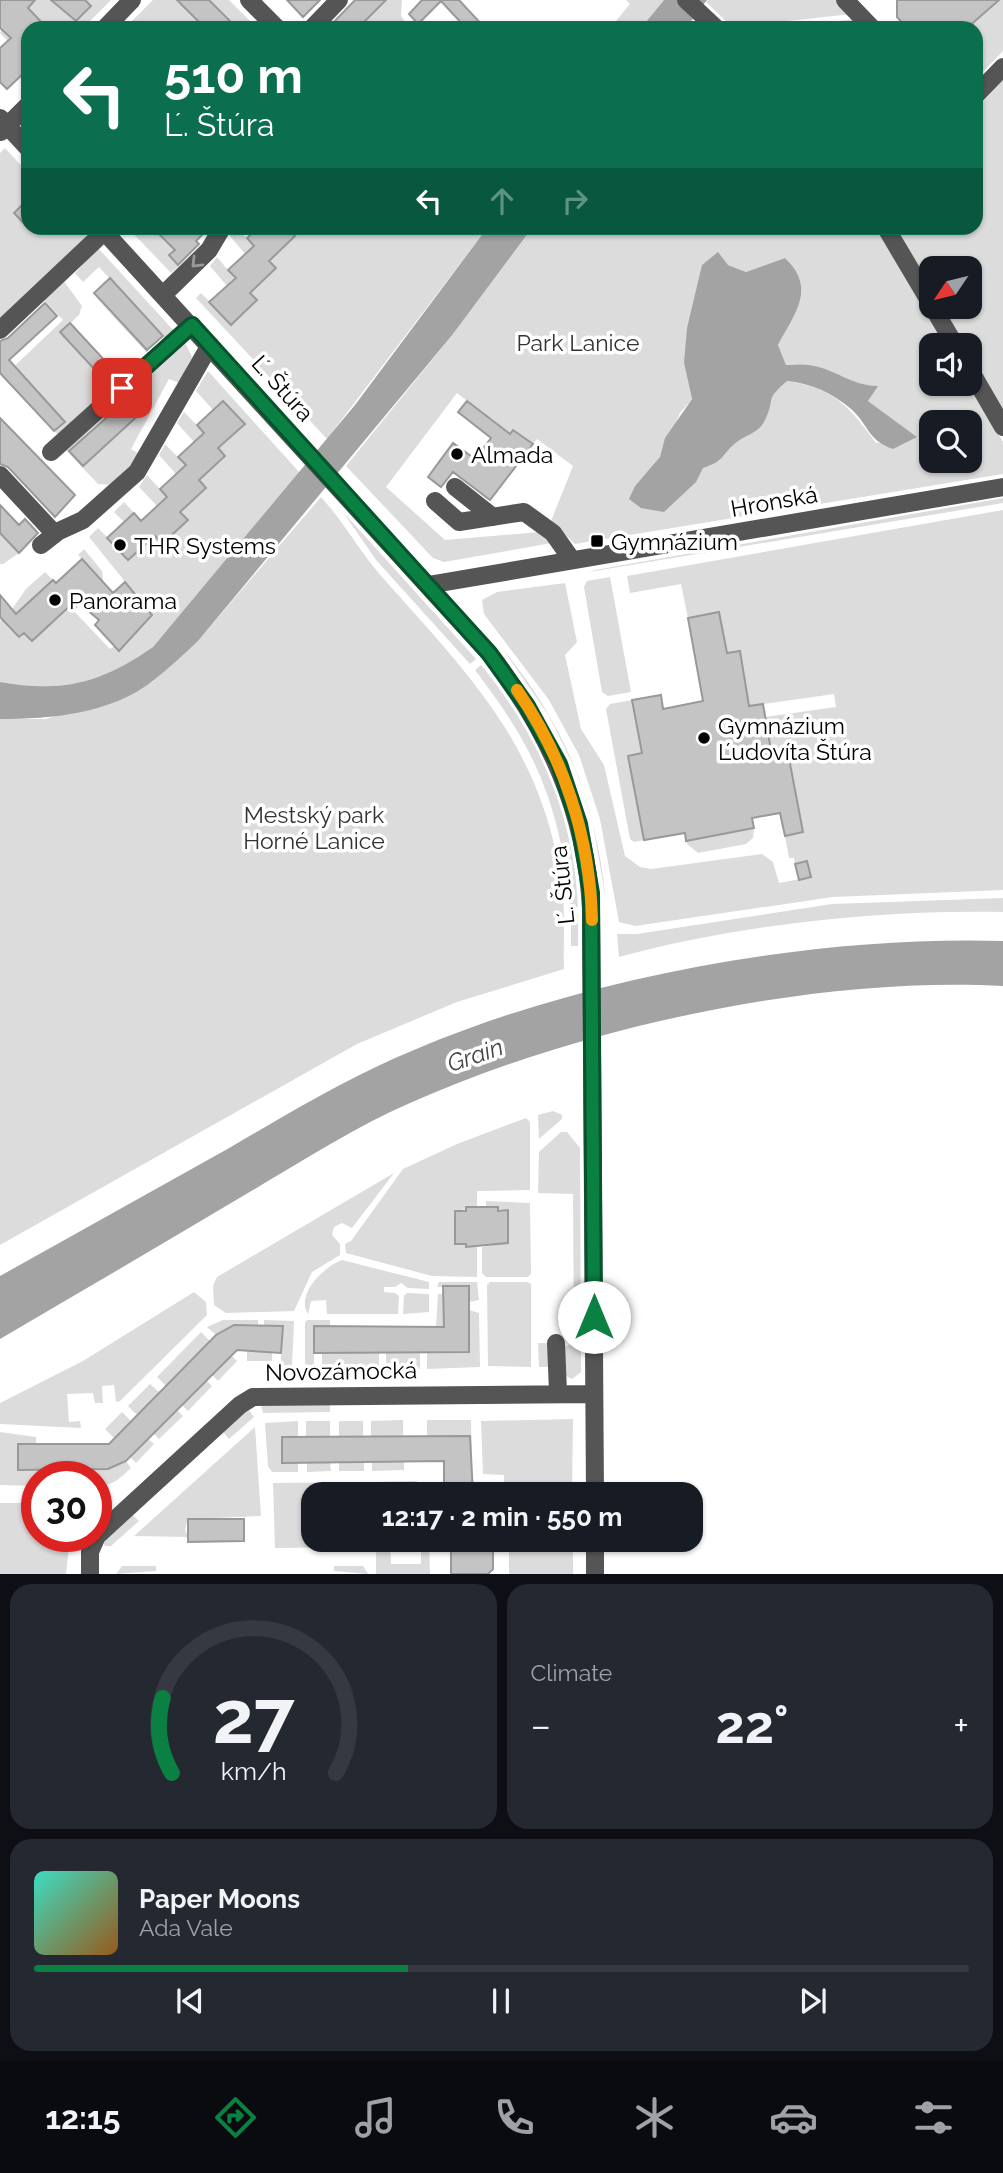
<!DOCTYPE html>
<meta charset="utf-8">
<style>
body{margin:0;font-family:Raleway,sans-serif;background:#242831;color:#f1f3f6;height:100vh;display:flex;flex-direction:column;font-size:26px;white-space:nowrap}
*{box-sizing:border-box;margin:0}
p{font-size:23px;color:#9ea1a6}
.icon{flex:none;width:38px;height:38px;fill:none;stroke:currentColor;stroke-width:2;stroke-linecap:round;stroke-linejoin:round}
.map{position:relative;height:1574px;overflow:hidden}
.side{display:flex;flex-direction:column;gap:10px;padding:10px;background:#0d0f14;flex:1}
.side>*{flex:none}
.top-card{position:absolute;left:21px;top:21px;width:962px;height:214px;border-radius:21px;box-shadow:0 2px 5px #0004;background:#0b6e4f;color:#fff;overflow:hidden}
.needle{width:46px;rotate:235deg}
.fabs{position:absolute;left:919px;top:256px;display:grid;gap:14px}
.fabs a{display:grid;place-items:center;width:63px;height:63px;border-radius:14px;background:#171b24;box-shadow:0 2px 5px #0004;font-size:35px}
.speed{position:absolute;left:21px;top:1461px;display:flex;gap:14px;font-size:35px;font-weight:700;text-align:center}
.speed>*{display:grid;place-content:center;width:91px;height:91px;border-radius:50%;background:#171b24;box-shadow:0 2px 5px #0004;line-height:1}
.speed .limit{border:10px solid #d22;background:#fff;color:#111}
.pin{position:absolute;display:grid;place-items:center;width:60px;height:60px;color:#fff;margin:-30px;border-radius:14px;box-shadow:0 4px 10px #0006}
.me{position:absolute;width:77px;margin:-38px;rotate:0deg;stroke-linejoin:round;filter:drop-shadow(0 0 5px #0008)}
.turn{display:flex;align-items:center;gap:24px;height:147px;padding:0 28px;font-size:32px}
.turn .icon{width:91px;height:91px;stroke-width:2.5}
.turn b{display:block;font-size:49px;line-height:60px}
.lanes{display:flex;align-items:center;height:66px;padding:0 28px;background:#0003;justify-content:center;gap:35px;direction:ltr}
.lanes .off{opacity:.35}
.big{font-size:52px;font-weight:700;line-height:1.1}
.side .widget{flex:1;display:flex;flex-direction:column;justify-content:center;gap:10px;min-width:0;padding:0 24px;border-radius:21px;background:#242831}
.side .dial{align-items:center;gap:0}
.dial svg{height:182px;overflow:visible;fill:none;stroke:#363941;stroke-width:7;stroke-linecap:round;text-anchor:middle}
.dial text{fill:#f1f3f6;stroke:none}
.song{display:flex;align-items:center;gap:21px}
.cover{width:84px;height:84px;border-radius:10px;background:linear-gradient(135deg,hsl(170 70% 55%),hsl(30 70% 35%))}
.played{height:7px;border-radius:4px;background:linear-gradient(90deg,#0b8043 40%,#363941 40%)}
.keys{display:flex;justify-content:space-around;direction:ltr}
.heat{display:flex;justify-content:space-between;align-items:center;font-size:38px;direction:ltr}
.side .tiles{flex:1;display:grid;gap:10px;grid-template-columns:1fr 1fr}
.widget:last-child{grid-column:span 2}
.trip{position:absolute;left:301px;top:1482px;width:402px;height:70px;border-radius:21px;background:#171b24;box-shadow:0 2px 5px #0004;font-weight:700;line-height:70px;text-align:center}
.tab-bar{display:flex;height:112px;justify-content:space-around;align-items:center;background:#090b0e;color:#9ea1a6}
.tab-bar .icon{width:49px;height:49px}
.tab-bar .current{color:#0b8043}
.tab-bar b{font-size:32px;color:#f1f3f6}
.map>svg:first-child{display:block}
</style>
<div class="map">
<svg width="1003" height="1575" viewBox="0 0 1003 1575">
<rect width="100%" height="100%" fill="#fff"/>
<path fill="#dcdcdc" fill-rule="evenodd" d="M2,0H111L83,28H28V63L0,33L11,19Z
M153,0H229L255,26L125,28Z
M386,0H402L401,16L406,23L401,28H358Z
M626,0H664L641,28H610L630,4Z
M708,0H837L852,14L732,27L706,2Z
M994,0H1003V51L977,78V41L981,37L976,28L971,25L995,4Z
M857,19L866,28H778Z
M1003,80V412L970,355V345H964L941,306H970V268H931V289L895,228H976L977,108Z
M5,148L28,173V228H79L87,237L0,320V153Z
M128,228H189L164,238L175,250L169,255L179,266L171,273Z
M235,228L247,238L258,228H487L327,439L196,298L201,293L210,302L227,286L210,266L217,257L228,270L245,254L230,236Z
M532,228H876L946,345H931V383H969L1003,442V474L575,544L551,521L573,466L537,439L533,444L513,430L510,434L457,393L386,487L445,540L540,532L552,543L444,562L433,558L346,466L453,334ZM785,258C817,288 795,313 778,345L786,365C793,365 801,364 809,365C834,368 852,386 877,386L868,401L917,437L876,443C849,406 834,388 787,381C764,401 776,395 766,418C760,433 749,433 737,442C721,454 726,461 703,468L695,482L635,486L661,457L680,413L692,399L684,363L728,265L746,272ZM931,422H970V460H931Z
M98,248L176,333L151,357L92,294L150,354L165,338L99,267L83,282L75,273Z
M63,280L82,306L79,315L60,333L112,389L59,436L54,431L65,421L19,372L4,376L63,320L43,299Z
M185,342L192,357L179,383L169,379L131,449L141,455L114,485L98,484L65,449Z
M208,371L300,473L153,647C101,683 63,693 0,682V621L4,618L19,637L24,633L32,641L70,607L110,649L114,646L119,651L152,615L89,537L98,528L107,537L124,522L114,512L124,502L141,520L157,506L139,487L147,475L160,489L176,474L159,455L165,444L178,457L194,442L177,423L184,412L197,425L213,410L196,391Z
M321,497C344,522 360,552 382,577C469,675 539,743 561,878C566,908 563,939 564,969L457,1002L357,1044L0,1245V719H46L152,682L198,641Z
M1003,498V503L589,572L595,570Z
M1003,510V890L833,897L635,926L619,922L600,819L579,755L549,700L484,614L482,600L497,592L565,583L577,642L565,655L581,729L604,765L625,856L640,867L651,869L762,854L773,862L779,883L811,877L807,861L795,864L794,858H789L785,836L803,832L788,753L772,756L765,717L836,707L834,694L749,706L740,651L727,653L719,612L688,618L681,584L630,593L627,576Z
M343,512L476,659L470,664L376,560Z
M0,533L19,553L3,564H0Z
M84,549L102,571L103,581L78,555Z
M45,572L53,580L14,616L10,612L26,589Z
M610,577L631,692L608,696L602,692L584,587L587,581Z
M502,648C566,726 595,800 606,900L593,825L579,777L549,716Z
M481,665C539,736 574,815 578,907L571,908C559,805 538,752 475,670Z
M632,700L642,753L628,756L644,840L634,842L630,839L606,709L610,704Z
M754,828L753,838L746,844L698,853L687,844L686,841Z
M1003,898V912C882,909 735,925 619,957L617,934H637L832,904Z
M578,915V946H571V922Z
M553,1111L562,1115V1119L539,1139L538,1115Z
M526,1118L530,1122V1190L477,1191V1207L455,1211V1244L477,1247V1277L432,1276L346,1253L345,1244L351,1241L403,1169L457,1144Z
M561,1132H567L580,1148L581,1372L572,1379L566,1376L564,1347L574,1343L573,1194L538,1193L539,1152Z
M394,1173L352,1228L342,1223L334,1227L332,1235L340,1244V1255L312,1272L294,1311L226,1313L214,1305L213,1286L217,1277Z
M486,1201L530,1203L531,1274L528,1277H486L482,1273V1247L508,1243V1211L486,1207Z
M342,1260L429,1282V1289L408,1288L401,1283L395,1287H384V1292L395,1293L399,1296L398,1314H327L326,1300L311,1301L308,1314C295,1294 325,1266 342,1260Z
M439,1282H477L479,1300L469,1302V1286L437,1287Z
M490,1282H527L531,1284V1367L488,1366L487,1285Z
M194,1292L206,1302L207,1315L120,1401L116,1402L114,1385L102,1386L103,1403H95L93,1393L67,1394L69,1422L80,1421L81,1428L0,1424V1403L83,1361Z
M407,1293L429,1294V1312L403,1314L404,1296Z
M438,1294H443L444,1326H436Z
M469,1310L479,1313L480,1367L427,1369V1352L469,1351Z
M223,1320H258V1326L234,1325L216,1335L207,1327Z
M264,1320L294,1321L292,1366L284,1365L281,1360L282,1327L264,1326Z
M307,1320H330V1326L314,1327V1365L312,1368L305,1364V1323Z
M201,1332L210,1341L166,1386L157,1377Z
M538,1343H549V1367H539Z
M247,1350L272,1352V1361H247Z
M379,1352V1369L322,1367V1353Z
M386,1352H420V1369H386Z
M231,1355L237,1361L218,1381L212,1375Z
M206,1380L212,1386L188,1411L182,1405Z
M150,1384L159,1392L137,1415L128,1406Z
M330,1403V1412L263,1413L261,1404Z
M248,1409L254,1417L229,1439L223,1432Z
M177,1410L183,1416L159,1439L153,1433Z
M122,1412L131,1421L114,1438L105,1429Z
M573,1419L572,1494H504V1475L483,1474L481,1421Z
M403,1420V1437H371V1421Z
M427,1420H471L472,1476L427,1437Z
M298,1421V1437H282V1463H298V1472H272L268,1466L265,1423Z
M306,1421H330V1437H306Z
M339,1421H363V1437H339Z
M255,1427L261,1516L188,1519L185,1530L188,1537L134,1536Z
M0,1432L36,1437V1444H18V1470H51V1477H37V1486L0,1485Z
M148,1439L154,1444L136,1463L130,1457Z
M126,1461L131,1468C119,1479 113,1486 96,1486L94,1469H108Z
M364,1462V1471H339V1463Z
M372,1462H404V1470L372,1471Z
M307,1463H330L331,1471L307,1472Z
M86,1469L85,1477H58V1470Z
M417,1481L416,1484L382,1485V1491L398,1490L399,1494H376V1482Z
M366,1482V1494H313V1540H366V1547L275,1548L273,1483Z
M0,1503H37V1536L70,1537L66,1574H0Z
M132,1514L139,1521L111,1546H105L103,1542Z
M376,1540H390L391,1564H421V1540H429L430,1574H376Z
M509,1540H573V1574H509Z
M122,1566H156V1571L116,1574Z
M334,1566H363L368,1574L334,1571Z"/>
<path fill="#a3a3a3" d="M664,0H707L686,28H641Z
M487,228H532L453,334L198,641C184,654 169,668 154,680C111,714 52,719 0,719V682C63,693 101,683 153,647L355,405Z
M718,252L728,265L746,272L785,258C817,288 795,313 778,345L786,365C793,365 801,364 809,365C834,368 852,386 878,386L868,401L917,437L893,449C867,440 869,425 851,409C831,392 812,384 787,381C764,401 776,396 766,418C760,433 749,433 737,442C721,454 726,461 703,468L696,482L664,512L641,508L629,499L635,486L660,457L665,438L692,399L684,363L687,328L702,265Z
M1003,941V986C817,976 580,1027 410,1103C355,1127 304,1160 253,1190C169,1240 84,1290 0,1339V1276C77,1233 154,1190 231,1147C279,1119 327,1090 378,1066C558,981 804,935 1003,941Z"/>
<path fill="#c4c4c4" stroke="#999" stroke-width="2" d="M0,0H35L28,8L47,28H28V69L7,89L0,82V48L11,38L0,28Z
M51,0H85L91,6L76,21Z
M177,0H209L237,28H205Z
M287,0H320L303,17Z
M355,0H386L358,28H328Z
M422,0H459L485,28H466L441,1L418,24L409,14Z
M897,0H999L967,28H907L897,17Z
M28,199V228L14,213Z
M153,228H209L196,241L199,244L178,265L169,255L175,250Z
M258,228H286L295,236L269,261L276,268L250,293L257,300L231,325L209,302L236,278L228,270L254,246L247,238Z
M110,278L163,336L147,350L94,293Z
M45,303L57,316L9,360L65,422L54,431L0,373V341L8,338Z
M70,323L119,376L109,385L60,332Z
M131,396L144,410L83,466L69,451Z
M223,401L245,424L218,448L225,456L199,480L206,488L180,512L188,520L162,544L155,536L128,560L107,538L134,513L141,521L167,497L160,489L186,465L178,457L204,433L197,425Z
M467,401L510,434L513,430L533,444L490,500L453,472L441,487L428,477L453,443L475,459L491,438L458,412Z
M0,418L75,495L55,517L8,467L0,464Z
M0,505L19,525L25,519L38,533L19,553L0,533Z
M82,559L113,593L125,582L152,615L119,651L95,625L99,620L80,604L76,607L73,603L32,641L24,633L19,637L0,617V595L16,614L53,580L56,583Z
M719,612L727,653L740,651L749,706L763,704L772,756L788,753L803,832L785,836L780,813L752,818L754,828L686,841L685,833L644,840L628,756L642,753L632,700L661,695L663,709L703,701L688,618Z
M807,861L811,877L799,880L795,864Z
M466,1207H498V1211L508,1210V1243L466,1247V1244H455V1211H466Z
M443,1286H469V1352L314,1353V1326L444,1327Z
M234,1325L283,1326L281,1353L237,1350L126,1461L108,1469L18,1470V1444H109L216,1335Z
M470,1436L473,1494H444V1461L282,1463V1437Z
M188,1519H244V1541L188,1542Z
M451,1540H493V1569L488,1574H451Z"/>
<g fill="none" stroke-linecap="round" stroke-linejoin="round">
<path stroke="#555" stroke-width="18" d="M249,0L277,28
M686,0L716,28
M845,0L872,28
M105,28L132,0
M312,28L339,0
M976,95L1003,67
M0,118L28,148
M1,132L28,105
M101,228L489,653C548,730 586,811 591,909L595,1494
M886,228L931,304
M163,295L209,250L222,228
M932,306L955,345
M0,330L105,231
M970,370L1003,427
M51,452L192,325
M0,475L54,533
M455,487L493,517
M435,501L459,522L524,512L553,533L572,560
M41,545L59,531L83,520L137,472L210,345
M428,585L1003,487
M556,1343L558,1392
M595,1540V1575
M90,1575V1552L97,1536L240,1405L253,1397L594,1394"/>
</g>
<defs><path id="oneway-chevron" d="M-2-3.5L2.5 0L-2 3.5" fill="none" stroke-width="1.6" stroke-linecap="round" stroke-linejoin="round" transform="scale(1.75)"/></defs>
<use stroke="#999" href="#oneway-chevron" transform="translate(196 263) rotate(135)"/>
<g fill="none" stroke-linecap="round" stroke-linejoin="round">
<defs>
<path id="route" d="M122,388L192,325L489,653L527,706L559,764L579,824L591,893L594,1317"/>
</defs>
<use href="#route" stroke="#07532c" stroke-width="18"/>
<use href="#route" stroke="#0b8043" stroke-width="12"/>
<path stroke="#f59e0b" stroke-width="12" d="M517,690C564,758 590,837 592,920"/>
</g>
<g fill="#000" stroke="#fff" stroke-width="2.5">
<circle cx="457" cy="454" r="7"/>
<rect x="590" y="534" width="14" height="14" rx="3.5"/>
<circle cx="120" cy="545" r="7"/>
<circle cx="55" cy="600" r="7"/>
<circle cx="704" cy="738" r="7"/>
</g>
<g text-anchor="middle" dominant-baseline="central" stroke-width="7" stroke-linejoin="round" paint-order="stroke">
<g font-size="23" fill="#333" stroke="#fff">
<text x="578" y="342">Park Lanice</text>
<text x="314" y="814">Mestský park<tspan x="314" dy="26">Horné Lanice</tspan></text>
</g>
<g font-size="23" fill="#000" stroke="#fff">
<text transform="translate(283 388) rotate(48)">Ľ. Štúra</text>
<text transform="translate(774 501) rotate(-10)">Hronská</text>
<text transform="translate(562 885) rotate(-96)">Ľ. Štúra</text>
<text transform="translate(341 1371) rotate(-1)">Novozámocká</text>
</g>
<g font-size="23" fill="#000" stroke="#fff" text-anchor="start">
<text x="471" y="454">Almada</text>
<text x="611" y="541">Gymnázium</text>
<text x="134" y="545">THR Systems</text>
<text x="69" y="600">Panorama</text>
<text x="718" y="725">Gymnázium<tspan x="718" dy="26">Ľudovíta Štúra</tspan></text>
</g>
<g font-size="24" font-style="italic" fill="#444" stroke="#fff">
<text transform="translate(475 1055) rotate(-19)">Grain</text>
</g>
</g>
</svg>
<div class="fabs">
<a><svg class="needle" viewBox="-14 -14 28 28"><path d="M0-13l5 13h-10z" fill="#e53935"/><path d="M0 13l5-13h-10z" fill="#9ea1a6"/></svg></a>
<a><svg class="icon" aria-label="sound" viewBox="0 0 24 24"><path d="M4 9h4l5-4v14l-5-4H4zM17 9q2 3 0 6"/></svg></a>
<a><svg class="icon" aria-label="search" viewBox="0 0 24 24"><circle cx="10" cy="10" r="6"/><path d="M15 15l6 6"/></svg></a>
</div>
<div class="speed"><div class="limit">30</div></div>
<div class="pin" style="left:122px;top:388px;background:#d93025"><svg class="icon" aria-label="arrive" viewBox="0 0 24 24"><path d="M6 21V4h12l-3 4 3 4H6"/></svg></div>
<svg class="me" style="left:594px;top:1317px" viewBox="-20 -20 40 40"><circle r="19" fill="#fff"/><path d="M0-13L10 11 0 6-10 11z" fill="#0b8043"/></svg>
<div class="trip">12:17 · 2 min · 550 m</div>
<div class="top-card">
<div class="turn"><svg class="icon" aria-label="left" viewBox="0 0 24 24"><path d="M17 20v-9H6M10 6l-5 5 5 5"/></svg><div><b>510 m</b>Ľ. Štúra</div></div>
<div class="lanes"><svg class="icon" aria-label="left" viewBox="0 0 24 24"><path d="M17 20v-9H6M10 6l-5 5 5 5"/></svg><svg class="icon off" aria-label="ahead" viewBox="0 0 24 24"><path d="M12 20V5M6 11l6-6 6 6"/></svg><svg class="icon off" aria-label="right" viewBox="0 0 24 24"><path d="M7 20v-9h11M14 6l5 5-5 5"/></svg></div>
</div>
</div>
<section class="side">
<div class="tiles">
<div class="widget dial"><svg viewBox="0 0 100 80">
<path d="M14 69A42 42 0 1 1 86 69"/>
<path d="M14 69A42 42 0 0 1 10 36" stroke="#0b8043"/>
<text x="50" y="56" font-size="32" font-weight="700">27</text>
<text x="50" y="72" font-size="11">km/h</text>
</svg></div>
<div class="widget"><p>Climate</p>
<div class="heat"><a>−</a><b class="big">22°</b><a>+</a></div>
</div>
<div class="widget">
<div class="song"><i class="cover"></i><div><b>Paper Moons</b><p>Ada Vale</p></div></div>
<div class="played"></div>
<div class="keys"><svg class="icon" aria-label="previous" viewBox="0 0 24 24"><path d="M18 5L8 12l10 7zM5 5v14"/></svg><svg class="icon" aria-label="pause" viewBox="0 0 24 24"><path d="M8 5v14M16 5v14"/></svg><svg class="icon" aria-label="next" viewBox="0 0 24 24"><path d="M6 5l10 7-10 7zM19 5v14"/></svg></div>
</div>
</div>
</section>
<nav class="tab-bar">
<b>12:15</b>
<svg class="icon current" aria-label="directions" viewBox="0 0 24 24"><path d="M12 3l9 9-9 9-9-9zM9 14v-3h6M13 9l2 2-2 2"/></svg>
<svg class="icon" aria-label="music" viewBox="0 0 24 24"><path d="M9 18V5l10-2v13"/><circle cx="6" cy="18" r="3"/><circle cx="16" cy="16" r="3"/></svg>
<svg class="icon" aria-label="phone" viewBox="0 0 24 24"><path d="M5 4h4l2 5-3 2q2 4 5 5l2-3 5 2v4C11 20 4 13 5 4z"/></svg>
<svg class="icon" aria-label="climate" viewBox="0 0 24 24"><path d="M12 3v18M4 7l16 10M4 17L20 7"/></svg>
<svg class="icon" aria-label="car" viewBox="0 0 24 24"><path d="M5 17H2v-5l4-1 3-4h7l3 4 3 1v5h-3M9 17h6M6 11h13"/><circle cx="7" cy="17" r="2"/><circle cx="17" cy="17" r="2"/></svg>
<svg class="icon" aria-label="filters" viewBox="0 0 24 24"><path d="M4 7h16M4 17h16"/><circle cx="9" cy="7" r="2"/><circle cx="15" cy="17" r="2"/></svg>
</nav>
